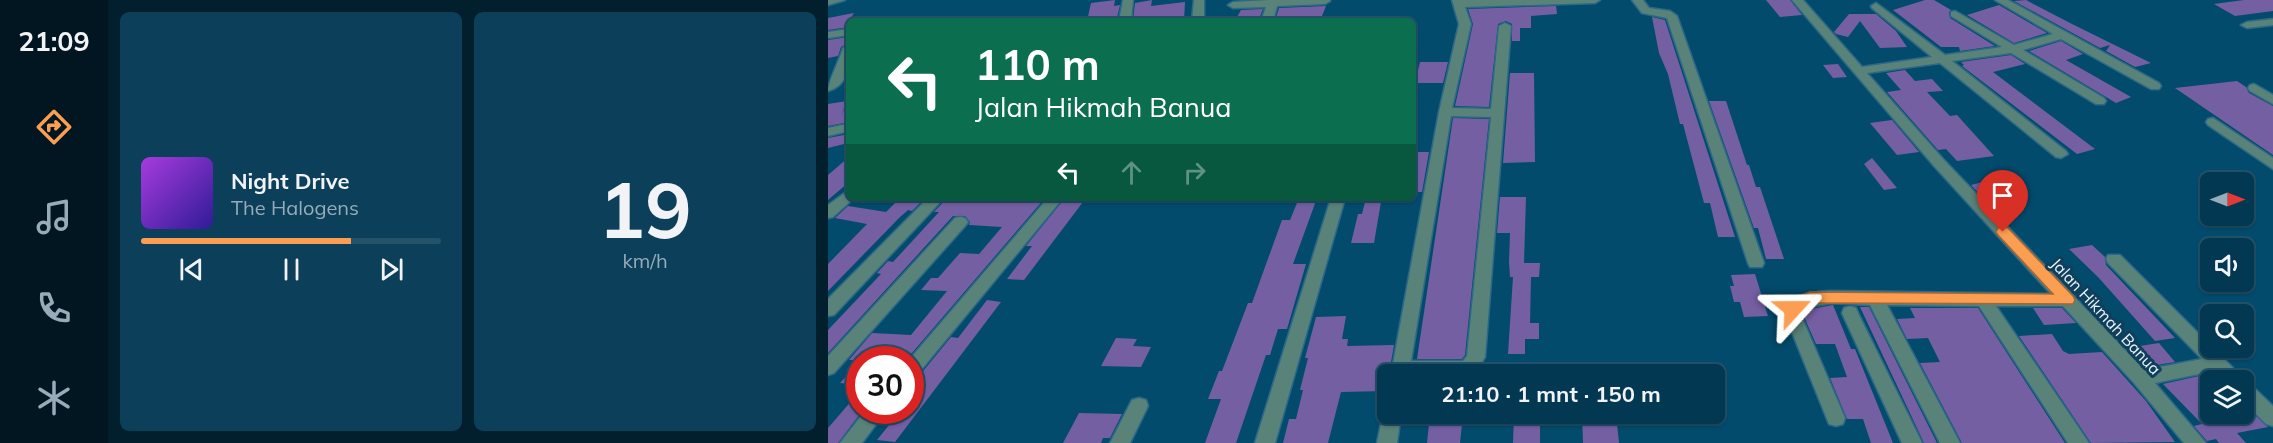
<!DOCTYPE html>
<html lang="id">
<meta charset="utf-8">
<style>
body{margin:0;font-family:Mulish,sans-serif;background:#0c3f59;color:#f1f3f6;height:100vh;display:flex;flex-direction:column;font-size:22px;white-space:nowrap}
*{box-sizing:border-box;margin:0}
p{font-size:20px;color:#96acb8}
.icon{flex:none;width:33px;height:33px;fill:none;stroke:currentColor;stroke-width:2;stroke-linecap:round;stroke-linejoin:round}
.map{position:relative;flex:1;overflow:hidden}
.sheet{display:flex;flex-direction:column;gap:12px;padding:12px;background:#011f2d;width:720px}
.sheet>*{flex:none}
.guide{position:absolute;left:18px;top:18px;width:570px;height:183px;border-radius:9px;box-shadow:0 2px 4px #0004,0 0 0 2px #235269;background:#0b6e4f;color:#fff;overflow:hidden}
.needle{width:39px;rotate:90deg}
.fabs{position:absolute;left:1372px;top:172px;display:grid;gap:12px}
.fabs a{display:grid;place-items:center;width:54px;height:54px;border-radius:9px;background:#023852;box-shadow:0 2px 4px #0004,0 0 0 2px #235269;font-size:30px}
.speed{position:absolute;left:18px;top:346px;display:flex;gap:12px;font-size:30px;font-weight:700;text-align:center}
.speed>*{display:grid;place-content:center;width:78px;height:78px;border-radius:50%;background:#023852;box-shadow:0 2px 4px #0004,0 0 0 2px #235269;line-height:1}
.speed .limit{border:9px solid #d22;background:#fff;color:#111}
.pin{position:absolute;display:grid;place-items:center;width:51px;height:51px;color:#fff;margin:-62px -26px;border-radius:50% 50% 50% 0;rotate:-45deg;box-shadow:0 0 6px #0007}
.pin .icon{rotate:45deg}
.me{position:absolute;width:66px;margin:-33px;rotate:66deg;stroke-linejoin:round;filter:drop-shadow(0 0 4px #0008)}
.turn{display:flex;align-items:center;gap:21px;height:126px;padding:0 30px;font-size:27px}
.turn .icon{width:78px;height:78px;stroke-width:2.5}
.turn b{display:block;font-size:42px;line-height:51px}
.lanes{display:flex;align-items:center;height:57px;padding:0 30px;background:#0003;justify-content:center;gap:30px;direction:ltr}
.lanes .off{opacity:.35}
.sheet .tile{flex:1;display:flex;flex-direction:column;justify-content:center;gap:9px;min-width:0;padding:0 21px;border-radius:9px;background:#0c3f59}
.sheet .dial{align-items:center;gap:0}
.dial b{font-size:78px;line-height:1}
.song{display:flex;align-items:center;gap:18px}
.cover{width:72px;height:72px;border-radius:9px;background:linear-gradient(135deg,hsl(280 70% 55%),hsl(250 70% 35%))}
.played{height:6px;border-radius:3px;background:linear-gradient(90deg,#fb9e52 70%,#235269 70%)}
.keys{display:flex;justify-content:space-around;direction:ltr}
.sheet .tiles{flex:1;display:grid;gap:12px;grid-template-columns:repeat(2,1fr)}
.trip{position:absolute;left:549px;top:364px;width:348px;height:60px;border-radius:9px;background:#023852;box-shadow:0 2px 4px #0004,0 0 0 2px #235269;font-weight:700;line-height:60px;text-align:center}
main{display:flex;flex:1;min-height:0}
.menu{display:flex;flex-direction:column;width:108px;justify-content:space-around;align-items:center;background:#011621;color:#96acb8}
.menu .icon{width:42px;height:42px}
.menu .selected{color:#fb9e52}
.menu b{font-size:27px;color:#f1f3f6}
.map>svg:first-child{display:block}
</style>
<main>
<nav class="menu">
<b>21:09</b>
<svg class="icon selected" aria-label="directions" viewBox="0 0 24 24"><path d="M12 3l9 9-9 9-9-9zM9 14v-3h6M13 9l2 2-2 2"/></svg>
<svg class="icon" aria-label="music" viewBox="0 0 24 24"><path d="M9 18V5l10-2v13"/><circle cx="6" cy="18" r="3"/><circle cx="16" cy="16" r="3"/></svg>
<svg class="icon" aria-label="phone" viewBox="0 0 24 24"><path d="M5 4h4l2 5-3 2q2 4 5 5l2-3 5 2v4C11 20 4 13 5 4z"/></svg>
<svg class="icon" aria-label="climate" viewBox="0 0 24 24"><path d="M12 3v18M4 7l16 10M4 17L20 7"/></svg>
</nav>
<section class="sheet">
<div class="tiles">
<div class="tile">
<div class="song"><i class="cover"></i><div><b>Night Drive</b><p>The Halogens</p></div></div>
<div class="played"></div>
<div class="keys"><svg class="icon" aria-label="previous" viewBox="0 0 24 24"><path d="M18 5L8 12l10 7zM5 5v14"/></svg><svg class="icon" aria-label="pause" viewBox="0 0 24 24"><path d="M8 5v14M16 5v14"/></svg><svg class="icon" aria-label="next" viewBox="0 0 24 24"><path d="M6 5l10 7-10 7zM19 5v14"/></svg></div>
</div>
<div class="tile dial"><b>19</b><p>km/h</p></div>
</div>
</section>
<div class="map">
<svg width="1445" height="443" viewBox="0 0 1445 443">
<rect width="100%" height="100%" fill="#024b6d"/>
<path fill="#755fa3" d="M287,0L286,6L292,5L289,18L280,21H259L263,3Z
M324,0L323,6L357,2L356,21H305L307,3Z
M938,0H962L974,15L952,17Z
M1097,0H1106L1123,10L1121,12L1122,18L1167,46L1132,51L1131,47H1113L1065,10Z
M1198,0L1244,24L1323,63L1307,67L1278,51L1282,45L1272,48L1186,1Z
M1416,0H1445V11L1407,16L1386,4Z
M1171,5L1219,33L1186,43L1139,15Z
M498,6L492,21H447L451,8Z
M728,6L729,14L703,16V28H692V41H684V24L678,21L670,24L661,107L627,106L645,24L640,9Z
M435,9L431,19H408L413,10Z
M26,13L21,21V27L0,30V18Z
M1021,14H1048L1068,31L1079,47L1052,48L1032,21L1020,37L1008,34L1006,32Z
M824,17L837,20L907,237H890L882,203H876L855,124H852L840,74L831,53Z
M21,37V43L13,47L10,56L0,58V40Z
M1233,41L1255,54L1238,60L1303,97L1288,103L1201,51Z
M1183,55L1197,64L1165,72L1267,149L1249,154L1134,66L1136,65L1133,62Z
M592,62H620L615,83H587Z
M1010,64L1019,77L1005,78L995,65Z
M1077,70L1087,81L1104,79L1115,91L1099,92L1122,116L1129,115L1166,156L1129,161L1118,149L1110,150L1059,92L1073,90L1058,73Z
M682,73H706L707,162L675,163Z
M1409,81L1418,87L1421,93L1445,106V155L1347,88Z
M21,99V122L0,126V104L19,101L13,116Z
M881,101H898L919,165H921L928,187H932L956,259H938L930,228H926Z
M625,118L661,119L637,355L634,359H589Z
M1064,120L1091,152L1069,155L1042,123Z
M21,134L16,144L0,148V138Z
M585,152H601L594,192H585Z
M21,157V182L0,200V175Z
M1044,158L1069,188L1056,190L1036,164Z
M1163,180L1179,194L1157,200L1143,185Z
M672,197H698L696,263H712L711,277H703L702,323H711V339H697V354H680L685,277H682L681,262L682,233H669Z
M72,198L96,199L84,211L80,210L71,218L0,291V264L39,224L7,218L20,206L58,212Z
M119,198L160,200L162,198H217L84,353L57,352L50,360H21L44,333L83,335L119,291L93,290L103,278H110L132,253L151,254L174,227L141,225L142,222L137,216H125L0,353V330L53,274L49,273L60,261L65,262L111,212H106Z
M237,198H258L196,280L179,279L204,246H198Z
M471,198H489L465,264H478L459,329H450L442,355H438L408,443H377L393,399H380L391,371H394L420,303H424L454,220H462Z
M537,202H553L546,243H523L530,214H534Z
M1264,245L1277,257L1278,265L1347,338L1327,341L1270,277L1241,249Z
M927,274L940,316L916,317L912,302H906L902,286H906L903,275Z
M159,300L173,302L67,442L49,440L69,415L82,416V387L123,337L130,338Z
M1005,305L1023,349H1027L1065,443H1043L1035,419H1019L1002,378L1019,377L1007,344H988L977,319L978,310Z
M1032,307H1041L1109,443H1096Z
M1082,308H1150L1237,443H1134L1092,363L1112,362L1100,338L1079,339L1069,319L1087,318Z
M1205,308H1234L1248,323L1216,325Z
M518,316L514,339H520L519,346L566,345L558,391L513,392L500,443H455L461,419H468L475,390H472L480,358H477L488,317Z
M1224,334L1235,351L1241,354L1274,352L1318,401L1347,442L1263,443L1191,336Z
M288,338L309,339L305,346L323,347L313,367L273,366Z
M1331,343L1347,362L1329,365L1312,346Z
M32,361V385L12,383Z
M1385,373L1392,381H1383V414H1416V405L1440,427L1409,433L1418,443H1391L1388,439L1379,441L1366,426L1374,424L1335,384Z
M32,391V414L10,443H0V428Z
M251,413L294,414L282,438H275L273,443H235Z
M602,414H635L632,443H599Z
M686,414H712V443H685Z
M754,414H788L791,443H755Z"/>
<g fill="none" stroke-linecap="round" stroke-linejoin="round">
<defs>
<path id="minor" d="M0,0H17L0,5Z
M295,0H305L303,21H291Z
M366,0H376V21H364Z
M441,0H502V1L497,4L449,6L445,21H433L438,7L405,8L400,5L405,2Z
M624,0H772L767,3L637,7L643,24L624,108L663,109L671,26L677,23L683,26L657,357L650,369L638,375H563L611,112L631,24ZM623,116L663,117L639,356L635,361H583Z
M804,0H815L821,8L842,11L849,16L936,263L934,267H922L920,263L839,18L814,13Z
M964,0H975L1034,67L1104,57L1044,8L1043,6L1048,3L1117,55L1174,47L1123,16V12L1127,11L1186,45L1225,34L1167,0H1180L1331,83L1333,86L1331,89H1323L1233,39L1195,50L1276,98L1278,101L1276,104H1268L1183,53L1124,61L1238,151L1240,154L1233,158L1228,157L1112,63L1039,73L1116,160L1316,370L1374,359L1280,263L1278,259L1280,255H1292L1413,376L1416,381H1395L1386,371L1327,383L1378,443H1356L1306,383L1235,306H1168L1261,443H1240L1151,306L1059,305L1132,443H1112L1042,305L1003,303L977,308L974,311L975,320L1017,418L1015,424L1008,426L1001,424L959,320L957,309C965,293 986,292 1003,291L1223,294L1106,166Z
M1445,19V25L1419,28L1413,25L1419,22Z
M21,29V35L0,38V32Z
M21,45C21,63 22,85 0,91C0,82 12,59 15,48Z
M1426,84L1445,95V104L1422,91L1420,88L1422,85Z
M1385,118L1445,158V169L1380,125L1378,122L1380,119Z
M19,124L21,125V131L0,136V128Z
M21,190V198H26L5,217L0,218V205Z
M100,198H116L6,315L0,316V299Z
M220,198H235L88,376L82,378V360H81Z
M503,198H517L447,443H427Z
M132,217L137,218L140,222L137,226L6,373L0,375V356L127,218Z
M1022,306L1028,308L1030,313L1094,443H1074L1014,313L1016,308Z
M1416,382L1422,384L1445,406V426L1438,424L1416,402Z
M311,398L318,400L320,406L302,443H282L304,400Z
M560,407V414H573L569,443H549L555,414Z
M37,411H58L34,443H12Z"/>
</defs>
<use href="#minor" stroke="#2b6987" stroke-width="3"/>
<use href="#minor" fill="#598278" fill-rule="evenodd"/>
</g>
<path fill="#fb9e52" stroke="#a36735" stroke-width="1.5" d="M1175,227L1180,228L1245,296L1247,300L1245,304L984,303L965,315L960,313L958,309L966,298L982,292L1225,294L1170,235L1168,232L1170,228Z"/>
<g text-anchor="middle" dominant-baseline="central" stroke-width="6" stroke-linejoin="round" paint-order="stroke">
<g font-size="16" fill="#e8f4fc" stroke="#0f3f5a">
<text transform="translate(1278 316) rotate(47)">Jalan Hikmah Banua</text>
</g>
</g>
</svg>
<div class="fabs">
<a><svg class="needle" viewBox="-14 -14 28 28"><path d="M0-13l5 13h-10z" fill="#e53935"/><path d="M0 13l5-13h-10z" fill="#96acb8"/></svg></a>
<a><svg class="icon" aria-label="sound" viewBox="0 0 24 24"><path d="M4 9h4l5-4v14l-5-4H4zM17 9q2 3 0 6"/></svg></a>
<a><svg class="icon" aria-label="search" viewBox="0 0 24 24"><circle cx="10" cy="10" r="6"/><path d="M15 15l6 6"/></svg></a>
<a><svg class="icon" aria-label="layers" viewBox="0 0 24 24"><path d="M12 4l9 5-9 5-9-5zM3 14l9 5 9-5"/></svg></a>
</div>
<div class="speed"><div class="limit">30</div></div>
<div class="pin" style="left:1175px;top:232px;background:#d93025"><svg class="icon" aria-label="arrive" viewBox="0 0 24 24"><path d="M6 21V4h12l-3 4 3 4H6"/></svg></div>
<svg class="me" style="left:965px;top:309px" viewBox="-20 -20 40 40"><path d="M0-17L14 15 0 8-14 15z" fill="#fb9e52" stroke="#fff" stroke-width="4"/></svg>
<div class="trip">21:10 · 1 mnt · 150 m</div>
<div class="guide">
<div class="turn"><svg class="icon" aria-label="left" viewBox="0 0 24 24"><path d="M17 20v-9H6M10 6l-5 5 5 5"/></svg><div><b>110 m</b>Jalan Hikmah Banua</div></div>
<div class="lanes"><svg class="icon" aria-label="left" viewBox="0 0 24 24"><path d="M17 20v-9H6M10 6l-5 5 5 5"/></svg><svg class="icon off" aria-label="ahead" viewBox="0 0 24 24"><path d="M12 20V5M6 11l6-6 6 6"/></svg><svg class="icon off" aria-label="right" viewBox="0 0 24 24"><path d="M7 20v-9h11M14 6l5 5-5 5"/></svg></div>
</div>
</div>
</main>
